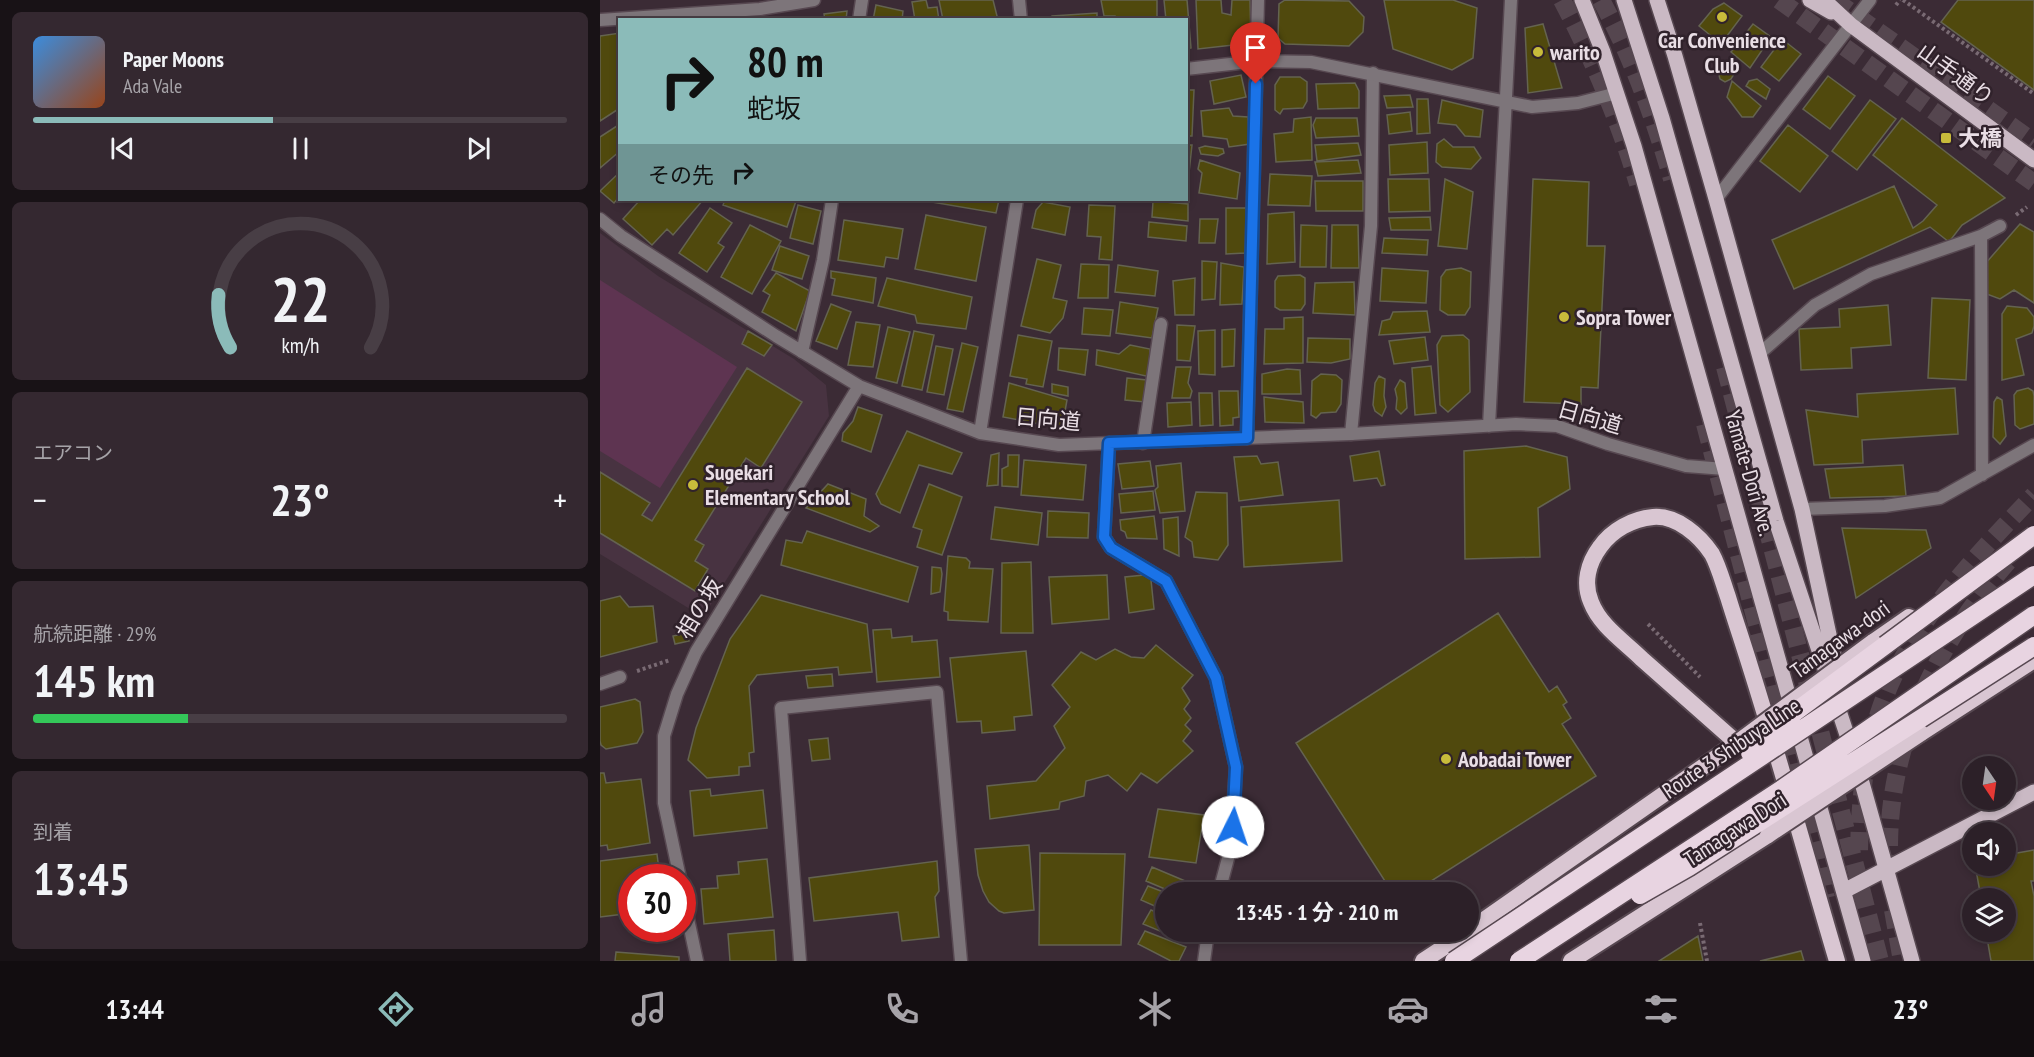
<!DOCTYPE html>
<html lang="ja">
<meta charset="utf-8">
<style>
body{margin:0;font-family:"PT Sans Narrow","Noto Sans JP",sans-serif;background:#342830;color:#f1f3f6;height:100vh;display:flex;flex-direction:column;font-size:22px;white-space:nowrap}
*{box-sizing:border-box;margin:0}
p{font-size:20px;color:#a6a3a8}
.icon{flex:none;width:33px;height:33px;fill:none;stroke:currentColor;stroke-width:2;stroke-linecap:round;stroke-linejoin:round}
.map{position:relative;flex:1;overflow:hidden}
.panel{display:flex;flex-direction:column;gap:12px;padding:12px;background:#181216;width:600px}
.panel>*{flex:none}
.guide{position:absolute;left:18px;top:18px;width:570px;height:183px;border-radius:0px;box-shadow:0 3px 9px #0003,0 0 0 2px #483e45;background:#8bbbb9;color:#111;overflow:hidden}
.needle{width:39px;rotate:167deg}
.buttons{position:absolute;left:1362px;top:756px;display:grid;gap:12px}
.buttons a{display:grid;place-items:center;width:54px;height:54px;border-radius:50%;background:#2c2028;box-shadow:0 3px 9px #0003,0 0 0 2px #483e45;font-size:30px}
.speed{position:absolute;left:18px;top:864px;display:flex;gap:12px;font-size:30px;font-weight:700;text-align:center}
.speed>*{display:grid;place-content:center;width:78px;height:78px;border-radius:50%;background:#2c2028;box-shadow:0 3px 9px #0003,0 0 0 2px #483e45;line-height:1}
.speed .limit{border:9px solid #d22;background:#fff;color:#111}
.pin{position:absolute;display:grid;place-items:center;width:51px;height:51px;color:#fff;margin:-62px -26px;border-radius:50% 50% 50% 0;rotate:-45deg;box-shadow:0 0 6px #0007}
.pin .icon{rotate:45deg}
.me{position:absolute;width:66px;margin:-33px;rotate:4deg;stroke-linejoin:round;filter:drop-shadow(0 0 4px #0008)}
.turn{display:flex;align-items:center;gap:21px;height:126px;padding:0 30px;font-size:27px}
.turn .icon{width:78px;height:78px;stroke-width:2.5}
.turn b{display:block;font-size:42px;line-height:51px}
.then{display:flex;align-items:center;height:57px;padding:0 30px;background:#0003;gap:12px;font-size:22px}
.big{font-size:45px;font-weight:700;line-height:1.1}
.panel .card{flex:1;display:flex;flex-direction:column;justify-content:center;gap:9px;min-width:0;padding:0 21px;border-radius:9px;background:#342830}
.panel .dial{align-items:center;gap:0}
.dial svg{height:156px;overflow:visible;fill:none;stroke:#483e45;stroke-width:7;stroke-linecap:round;text-anchor:middle}
.dial text{fill:#f1f3f6;stroke:none}
.song{display:flex;align-items:center;gap:18px}
.cover{width:72px;height:72px;border-radius:9px;background:linear-gradient(135deg,hsl(210 70% 55%),hsl(20 70% 35%))}
.played{height:6px;border-radius:3px;background:linear-gradient(90deg,#8bbbb9 45%,#483e45 45%)}
.keys{display:flex;justify-content:space-around;direction:ltr}
.heat{display:flex;justify-content:space-between;align-items:center;font-size:33px;direction:ltr}
.charge{height:9px;border-radius:4px;background:linear-gradient(90deg,#34c759 29%,#483e45 0)}
.trip{position:absolute;left:555px;top:882px;width:324px;height:60px;border-radius:30px;background:#2c2028;box-shadow:0 3px 9px #0003,0 0 0 2px #483e45;font-weight:700;line-height:60px;text-align:center}
.tabs{display:flex;height:96px;justify-content:space-around;align-items:center;background:#120d10;color:#a6a3a8}
.tabs .icon{width:42px;height:42px}
.tabs .current{color:#8bbbb9}
.tabs b{font-size:27px;color:#f1f3f6}
main{display:flex;flex:1;min-height:0}
.map>svg:first-child{display:block}
</style>
<main>
<section class="panel">
<div class="card">
<div class="song"><i class="cover"></i><div><b>Paper Moons</b><p>Ada Vale</p></div></div>
<div class="played"></div>
<div class="keys"><svg class="icon" aria-label="previous" viewBox="0 0 24 24"><path d="M18 5L8 12l10 7zM5 5v14"/></svg><svg class="icon" aria-label="pause" viewBox="0 0 24 24"><path d="M8 5v14M16 5v14"/></svg><svg class="icon" aria-label="next" viewBox="0 0 24 24"><path d="M6 5l10 7-10 7zM19 5v14"/></svg></div>
</div>
<div class="card dial"><svg viewBox="0 0 100 80">
<path d="M14 69A42 42 0 1 1 86 69"/>
<path d="M14 69A42 42 0 0 1 8 42" stroke="#8bbbb9"/>
<text x="50" y="56" font-size="32" font-weight="700">22</text>
<text x="50" y="72" font-size="11">km/h</text>
</svg></div>
<div class="card"><p>エアコン</p>
<div class="heat"><a>−</a><b class="big">23°</b><a>+</a></div>
</div>
<div class="card"><p>航続距離 · 29%</p><b class="big">145 km</b><div class="charge"></div></div>
<div class="card"><p>到着</p><b class="big">13:45</b></div>
</section>
<div class="map">
<svg width="1434" height="961" viewBox="0 0 1434 961">
<rect width="100%" height="100%" fill="#3b2b35"/>
<path fill="#483341" d="M0,233L58,276L194,359L226,385L229,416L103,617L0,554Z"/>
<path fill="#5e3451" d="M0,280L137,367L60,488L0,451Z"/>
<path fill="#50490d" stroke="#646350" stroke-width="1.5" d="M326,0L328,8L337,7L339,20H315L312,2Z
M339,0H393L398,20H343Z
M501,0H557V20H515V16H504Z
M564,0H587L591,48L586,49V20H566Z
M596,0H621L622,13L631,15L632,0H650L651,43L598,49Z
M685,0L749,1L764,17L763,32L749,46L685,44L678,38L679,4Z
M784,0H853L877,8L873,58L852,70L793,49Z
M1358,0H1434V90L1341,22Z
M1124,3L1142,16L1121,44L1099,26L1113,9Z
M276,5L303,11L302,20H273Z
M247,11L246,20H225L224,14Z
M497,13V20H449L452,16Z
M943,24L962,88L928,93L925,28Z
M1153,24L1171,37L1150,68L1131,52Z
M20,33V108L0,121V36Z
M1182,39L1201,54L1179,81L1161,67Z
M1119,62L1134,74L1131,79L1125,82L1120,79L1118,71L1116,69Z
M641,75L646,97L614,104L610,81Z
M1228,76L1255,96L1230,129L1203,109Z
M680,77H700L707,82V101L703,108L683,109L680,114L675,110V85Z
M1157,79L1170,89L1166,99L1146,86L1149,81Z
M1132,81L1161,106L1153,117H1142L1127,97Z
M755,83L759,91V108L718,109L716,84Z
M586,90H594L592,136H586Z
M810,95L813,107L787,108L784,96Z
M817,99H828L830,133L817,134Z
M842,100L883,110L880,137L865,136L856,125L838,123Z
M1270,100L1296,119L1257,170L1232,151Z
M629,108L633,116L648,117L650,144L629,147L627,139L603,136L601,111Z
M810,112L812,131L789,134L787,115Z
M711,117L712,160L676,162L674,134L693,132L694,119Z
M716,118H757L759,136L716,138L713,125Z
M1302,118L1405,198L1362,225L1349,242L1330,227L1194,289L1172,240L1294,186L1313,228L1323,221L1337,205L1273,155Z
M20,124V151L0,168V137Z
M1188,125L1228,156L1200,192L1160,161Z
M844,139L853,147H874L881,158L871,169L842,167L836,162L837,144Z
M827,142L828,173L790,175L789,145Z
M758,143L761,155L717,161L715,145Z
M586,145H592L587,191H586Z
M605,146L623,149L624,153L618,156L601,154L599,148Z
M600,160L640,173L637,199L599,193L602,173L598,169Z
M758,160L761,173L718,176L715,162Z
M20,172V196L14,203L0,191Z
M670,174L712,176L710,206L668,205Z
M788,179H829L830,211L789,212Z
M845,179L873,192L867,249L838,246Z
M933,179L989,182L987,246H1005L998,388L981,387V404L924,402Z
M715,181H763V211H716Z
M40,200H103L73,235L67,229L52,245L23,219Z
M125,200H191L196,201L187,227L123,205Z
M320,200H399L396,213Z
M553,201L588,204V221L552,217Z
M443,202L470,207L465,235L432,228L436,210Z
M198,205L221,211L213,244L190,238Z
M489,205L515,206L512,260L499,259L501,237L487,236Z
M110,208L132,223L118,243L124,247L107,272L79,253Z
M626,208H648L645,253L626,254Z
M694,212L695,262L667,264L668,214Z
M326,215L386,227L376,281L315,269Z
M830,217L831,230H791L789,218Z
M600,219H618L615,243H599Z
M244,220L303,229L298,259L286,257L284,267L238,260Z
M549,222L587,226L586,241L548,237Z
M1420,224L1434,232V303L1414,290L1400,299L1384,293L1385,264Z
M150,225L181,241L152,294L121,277Z
M701,225L727,226L726,267H700Z
M732,225H758L759,268H731Z
M784,238L828,240L827,255L782,253Z
M180,246L209,256L202,279L172,270Z
M437,259L461,265L453,298L467,301L463,318L450,333L421,326Z
M602,261L617,262L615,299L602,300Z
M621,263L644,267L642,304L620,305Z
M481,264L509,265L508,298H478Z
M518,265L558,271L555,296L515,292Z
M782,268L828,271L826,303L780,301Z
M861,268L871,272L870,307L865,315H848L840,310L841,277L846,270Z
M231,271L276,278L273,303L232,295L235,279L231,278Z
M176,273L210,291L196,331L162,312L170,295L163,291Z
M700,275L705,278V304L701,310H680L675,307V281L678,276Z
M287,278L372,297L366,329L317,323L315,315L278,306Z
M595,278L594,315H575L573,281Z
M754,282L755,315L713,313L715,283Z
M1332,298L1370,300L1366,380L1328,378Z
M520,302L558,308L552,338L516,333Z
M231,304L251,312L237,349L216,341Z
M1288,305L1291,345L1251,348L1252,368L1201,370L1199,329L1240,327L1239,309Z
M1407,306L1427,308L1434,317V326L1432,333L1416,339L1424,375L1402,380V314Z
M484,308L513,310L510,336L482,334Z
M827,311L830,332L779,335L782,321L790,319L793,312Z
M703,317V363L664,364L665,329H684V318Z
M256,322L280,325L273,367L248,365Z
M577,325L595,326L590,361L577,360Z
M288,327L310,332L297,383L276,378Z
M635,329L634,366L622,367V330Z
M615,330V375L599,374L598,331Z
M148,331L172,345L164,356L142,344Z
M314,331L334,335L322,390L302,386Z
M418,335L452,341L443,387L426,384L427,379L410,376Z
M863,335L869,340L870,392L848,412L840,405L837,345L842,336Z
M825,337L828,360L794,364L789,341Z
M708,338L750,339V359L731,363L707,362Z
M362,343L378,347L363,412L347,409Z
M530,345L550,349L549,373L546,376L496,365L497,350L519,354Z
M336,346L353,349L344,395L327,392Z
M459,348L488,350L485,375L458,370Z
M831,366L836,413L815,415L812,368Z
M576,367H591L588,383L592,391L590,398H572Z
M147,368L202,402L161,468L146,458L95,540L104,545L95,561L108,569L95,591L0,533V472L50,503L42,515L52,521Z
M687,369L700,370L701,394H662V374Z
M721,374L736,375L742,380L741,404L736,412L721,413L716,418L711,415L712,381Z
M779,376L785,379L784,396L786,407L782,416L775,411L773,405L775,383Z
M527,378L547,380L545,402L525,400Z
M800,380L805,383L807,408L801,414L796,409L797,398L795,389Z
M409,383L467,400L462,428L403,417Z
M452,384L468,387V396L452,393Z
M1355,388L1358,434L1262,440L1263,463L1214,465L1206,410L1258,417L1257,394Z
M1428,388L1433,391L1434,396V424L1420,429L1415,425L1414,395L1417,391Z
M619,391H638L639,417L633,418V425L620,426Z
M599,393H612L613,425L600,426Z
M664,397L703,402L704,423L665,422Z
M1397,397L1402,400L1406,436L1400,444L1393,437L1394,402Z
M591,402L592,425L568,427L567,403Z
M258,407L282,415L271,452L242,441L243,433L253,421Z
M307,431L362,453L352,474L319,465L300,513L281,504L276,494Z
M926,446L967,457L970,489L938,508L940,557L865,559L864,451Z
M779,451L785,485L781,486L777,478L754,481L750,456Z
M399,453L398,485L387,486L391,455Z
M408,455H419L418,487L402,486V469L408,466Z
M657,456L661,464L678,462L683,495L639,501L634,457Z
M424,460L486,465L483,500L421,495Z
M550,461L554,486L522,489L518,464Z
M581,463L585,511L560,513L555,490L558,487L556,466Z
M1303,465L1306,496L1230,498L1225,469Z
M228,484L266,499L264,516L279,526L270,532L206,508Z
M329,484L362,497L342,555L317,547L322,530L313,527Z
M553,491L555,510L521,513L519,494Z
M596,492L627,493L628,545L618,560L594,557L592,542L585,537Z
M739,500L742,561L644,567L641,507Z
M395,507L442,513L438,545L391,539Z
M448,511L489,513L488,538L447,537Z
M554,516L557,539L527,538L525,532L521,530L520,520Z
M578,517L579,556L564,549L563,519Z
M1242,528L1326,530L1331,548L1256,598Z
M207,531L318,567L308,602L181,565L186,540L202,543Z
M348,556L366,558L370,562L369,568L393,569L388,622L348,620V612L344,611Z
M431,562L433,633H401L402,563Z
M332,567L341,568L342,574L340,592L331,594Z
M507,575L509,619L452,624L449,577Z
M544,575L551,580L554,609L529,613L525,577Z
M161,595L267,624L272,672L239,675L238,667L157,675L149,686L154,752L149,753L150,766L139,767V775L107,778L88,760L96,728L130,639Z
M20,596L29,607L53,606L57,642L0,657V601Z
M898,613L949,692L957,686L967,702L963,705L971,718L962,724L996,776L814,892H792L696,743Z
M291,629L292,638L312,636V642L337,640L340,677L277,682L273,630Z
M87,633L89,641L75,644L73,636Z
M556,645L593,675L582,688L590,701L584,709L591,718L585,725L591,731L583,741L593,751L557,783L541,773L527,791L508,775L486,781L484,796L460,802L459,809L390,819L387,786L436,781L465,748L454,726L470,707L452,685L481,652L496,660L515,649L531,657L544,658Z
M426,651L432,715L414,717L415,730L382,733L381,721L357,722L350,658Z
M232,674L233,686L208,688L206,676Z
M35,699L40,702L43,732L37,743L6,749L1,745L0,741V707Z
M228,738L230,759L212,761L209,740Z
M0,773H4L6,783L41,779L50,843L8,850L7,845L0,846Z
M110,789L111,796L163,790L167,828L94,836L90,791Z
M558,809L604,815L596,863L549,857Z
M429,845L434,910L404,913L399,911L389,902L383,891L378,875L375,849Z
M1434,850V881H1431L1434,896V961H1391L1386,932H1406V898H1381L1376,870L1406,866V855Z
M440,853L525,854L521,945H439Z
M57,854L60,878H32V913L0,917V861Z
M167,859L173,917L104,924L101,889L118,888L117,876L139,874L138,862Z
M337,861L339,891L335,897L339,937L302,941L298,912L214,921L209,878Z
M552,867L597,886L595,892H572L546,881Z
M548,886L566,893V911L541,900Z
M551,910L566,916V932H588L584,941L543,924Z
M174,930L176,961H130L128,934Z
M545,931L586,947L579,961H571L538,944Z
M1098,936L1103,961H1059Z
M1201,951L1204,961H1160Z
M16,952L79,957V961H15Z"/>
<g fill="none" stroke-linecap="round" stroke-linejoin="round">
<path stroke="#55464f" stroke-width="18" stroke-dasharray="18 9" stroke-linecap="butt" d="M962,0C993,59 1019,120 1038,184
M1001,0C1032,57 1054,117 1072,179
M1179,0L1434,183
M1234,0L1434,142
M1125,367L1280,961
M1105,424L1216,852L1226,898
M1259,850C1260,807 1263,765 1276,723C1302,632 1371,561 1434,495
M1290,873C1281,755 1335,642 1413,556
M1293,910L1302,961"/>
<defs>
<path id="service" d="M259,20L262,0
M202,352L223,260L232,200
M751,434L771,226L773,73
M647,438L658,0
M543,443L561,324"/>
<path id="minor" d="M419,0L421,20
M0,20L160,9L214,0
M586,69L657,61L711,62L932,107L978,103L1017,93
M1116,199L1270,0
M0,219L21,236L176,336L259,386L380,433L459,445L751,434L916,424L957,426L1008,444L1086,466L1125,469
M1159,354L1215,305L1271,274L1381,236
M889,426L911,0
M380,433L417,200
M509,443L504,537L511,548L566,581L616,678L636,767L631,847L619,892
M1382,475L1381,236L1400,226
M1202,509L1285,506L1340,498L1434,445
M0,684L20,677
M80,878L64,803V736L77,694L96,652L259,386
M82,891L97,961
M200,961L181,708L337,692L361,961
M604,961L608,932"/>
<path id="primary" d="M982,0L1003,52L1034,146L1263,961
M1024,0L1062,118L1176,521L1257,765L1312,961
M1057,0L1075,56L1116,199L1202,509L1239,681
M1210,0L1231,12
M1224,0L1251,25L1434,160
M1244,891L1434,792"/>
<path id="trunk" d="M1273,642L1309,617
M1321,733L1434,660
M868,931L1137,743C1105,715 1074,687 1042,659C1025,642 1000,626 991,602C983,583 988,563 1000,547C1012,530 1032,519 1053,517C1077,515 1100,536 1112,554C1119,567 1123,583 1128,597C1135,620 1143,643 1150,666C1181,764 1208,863 1237,961
M823,961L867,932
M971,961L1168,835"/>
</defs>
<use href="#service" stroke="#574851" stroke-width="15"/>
<use href="#minor" stroke="#574851" stroke-width="15"/>
<use href="#primary" stroke="#574851" stroke-width="18"/>
<use href="#trunk" stroke="#574851" stroke-width="20"/>
<path stroke="#796a73" stroke-width="4" stroke-dasharray="3 3" stroke-linecap="butt" d="M1303,0L1434,94
M1296,5L1300,0
M1416,215L1427,207
M1048,624L1100,677
M37,671L70,660
M1100,923L1107,961"/>
<use href="#service" stroke="#7d757a" stroke-width="12"/>
<use href="#minor" stroke="#7d757a" stroke-width="12"/>
<use href="#primary" stroke="#cab9c4" stroke-width="15"/>
<use href="#trunk" stroke="#d9c6d2" stroke-width="16"/>
<defs>
<path id="trunk-bridge" d="M1137,743L1273,642
M1168,835L1321,733"/>
<path id="motorway-bridge" d="M1150,753L1195,712L1434,535
M1040,895L1089,867L1434,646
M854,961L1434,575
M919,961L1182,789L1434,615"/>
</defs>
<use href="#trunk-bridge" stroke="#574851" stroke-width="20" stroke-linecap="butt"/>
<use href="#motorway-bridge" stroke="#574851" stroke-width="21" stroke-linecap="butt"/>
<use href="#trunk-bridge" stroke="#d9c6d2" stroke-width="16"/>
<use href="#motorway-bridge" stroke="#e8d4e1" stroke-width="18"/>
</g>
<g fill="none" stroke-linecap="round" stroke-linejoin="round">
<defs>
<path id="route" d="M633,827L636,767L616,678L566,581L511,548L504,537L509,443L647,438L656,84"/>
</defs>
<use href="#route" stroke="#114b97" stroke-width="15"/>
<use href="#route" stroke="#1a73e8" stroke-width="10"/>
</g>
<g fill="#c8bb3b" stroke="#30222b" stroke-width="2">
<circle cx="1122" cy="17" r="6"/>
<circle cx="938" cy="52" r="6"/>
<rect x="1340" y="132" width="12" height="12" rx="3"/>
<circle cx="964" cy="317" r="6"/>
<circle cx="93" cy="485" r="6"/>
<circle cx="846" cy="759" r="6"/>
</g>
<g text-anchor="middle" dominant-baseline="central" stroke-width="5" stroke-linejoin="round" paint-order="stroke">
<g font-size="22" font-weight="bold" fill="#e9dee5" stroke="#30222b" text-anchor="start">
<text x="1122" y="40" text-anchor="middle">Car Convenience<tspan x="1122" dy="25">Club</tspan></text>
<text x="950" y="52">warito</text>
<text x="1358" y="138">大橋</text>
<text x="976" y="317">Sopra Tower</text>
<text x="105" y="472">Sugekari<tspan x="105" dy="25">Elementary School</tspan></text>
<text x="858" y="759">Aobadai Tower</text>
</g>
<g font-size="22" fill="#e9dee5" stroke="#30222b">
<text transform="translate(1356 74) rotate(36)">山手通り</text>
<text transform="translate(990 417) rotate(16)">日向道</text>
<text transform="translate(448 419) rotate(5)">日向道</text>
<text transform="translate(1150 473) rotate(74)">Yamate-Dori Ave.</text>
<text transform="translate(99 608) rotate(-59)">相の坂</text>
<text transform="translate(1240 639) rotate(-36)">Tamagawa-dori</text>
<text transform="translate(1131 748) rotate(-34)">Route 3 Shibuya Line</text>
<text transform="translate(1135 829) rotate(-33)">Tamagawa Dori</text>
</g>
</g>
</svg>
<div class="buttons">
<a><svg class="needle" viewBox="-14 -14 28 28"><path d="M0-13l5 13h-10z" fill="#e53935"/><path d="M0 13l5-13h-10z" fill="#a6a3a8"/></svg></a>
<a><svg class="icon" aria-label="sound" viewBox="0 0 24 24"><path d="M4 9h4l5-4v14l-5-4H4zM17 9q2 3 0 6"/></svg></a>
<a><svg class="icon" aria-label="layers" viewBox="0 0 24 24"><path d="M12 4l9 5-9 5-9-5zM3 14l9 5 9-5"/></svg></a>
</div>
<div class="speed"><div class="limit">30</div></div>
<div class="pin" style="left:656px;top:84px;background:#d93025"><svg class="icon" aria-label="arrive" viewBox="0 0 24 24"><path d="M6 21V4h12l-3 4 3 4H6"/></svg></div>
<svg class="me" style="left:633px;top:827px" viewBox="-20 -20 40 40"><circle r="19" fill="#fff"/><path d="M0-13L10 11 0 6-10 11z" fill="#1a73e8"/></svg>
<div class="trip">13:45 · 1 分 · 210 m</div>
<div class="guide">
<div class="turn"><svg class="icon" aria-label="right" viewBox="0 0 24 24"><path d="M7 20v-9h11M14 6l5 5-5 5"/></svg><div><b>80 m</b>蛇坂</div></div>
<div class="then">その先<svg class="icon" aria-label="right" viewBox="0 0 24 24"><path d="M7 20v-9h11M14 6l5 5-5 5"/></svg></div>
</div>
</div>
</main>
<nav class="tabs">
<b>13:44</b>
<svg class="icon current" aria-label="directions" viewBox="0 0 24 24"><path d="M12 3l9 9-9 9-9-9zM9 14v-3h6M13 9l2 2-2 2"/></svg>
<svg class="icon" aria-label="music" viewBox="0 0 24 24"><path d="M9 18V5l10-2v13"/><circle cx="6" cy="18" r="3"/><circle cx="16" cy="16" r="3"/></svg>
<svg class="icon" aria-label="phone" viewBox="0 0 24 24"><path d="M5 4h4l2 5-3 2q2 4 5 5l2-3 5 2v4C11 20 4 13 5 4z"/></svg>
<svg class="icon" aria-label="climate" viewBox="0 0 24 24"><path d="M12 3v18M4 7l16 10M4 17L20 7"/></svg>
<svg class="icon" aria-label="car" viewBox="0 0 24 24"><path d="M5 17H2v-5l4-1 3-4h7l3 4 3 1v5h-3M9 17h6M6 11h13"/><circle cx="7" cy="17" r="2"/><circle cx="17" cy="17" r="2"/></svg>
<svg class="icon" aria-label="filters" viewBox="0 0 24 24"><path d="M4 7h16M4 17h16"/><circle cx="9" cy="7" r="2"/><circle cx="15" cy="17" r="2"/></svg>
<b>23°</b>
</nav>
